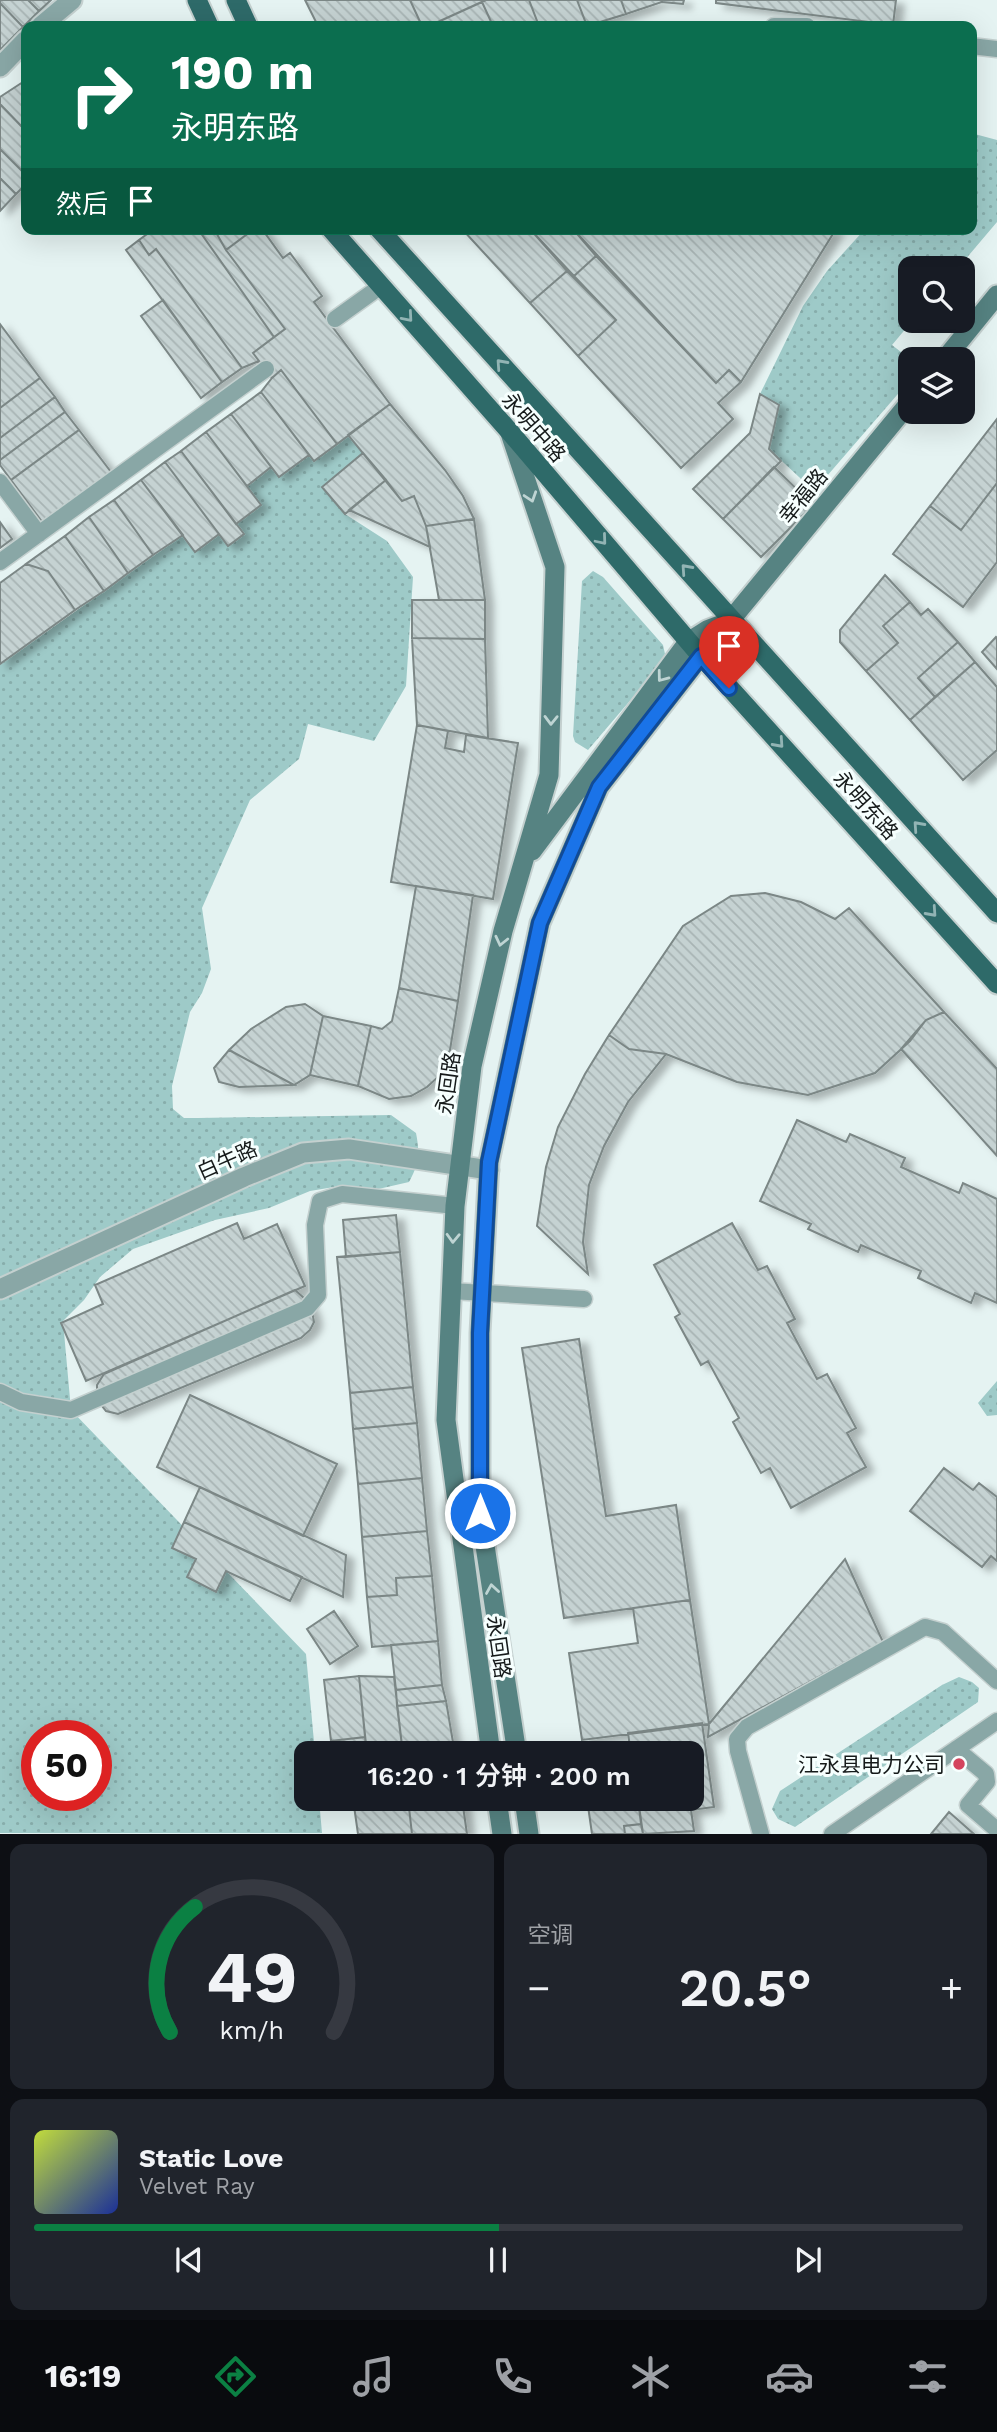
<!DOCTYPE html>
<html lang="zh">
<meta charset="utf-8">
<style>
body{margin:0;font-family:"Work Sans","Noto Sans SC",sans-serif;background:#20242c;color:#f1f3f6;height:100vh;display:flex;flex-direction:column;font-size:26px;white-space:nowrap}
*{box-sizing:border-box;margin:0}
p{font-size:23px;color:#9ea1a6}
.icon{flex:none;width:38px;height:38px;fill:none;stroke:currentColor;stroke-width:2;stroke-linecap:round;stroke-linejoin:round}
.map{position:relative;height:1834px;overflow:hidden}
.drawer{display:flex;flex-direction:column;gap:10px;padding:10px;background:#0d0f14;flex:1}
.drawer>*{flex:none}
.hud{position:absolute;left:21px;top:21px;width:956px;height:214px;border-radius:14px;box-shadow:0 7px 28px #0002;background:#0b6e4f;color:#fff;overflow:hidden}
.tools{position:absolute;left:898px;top:256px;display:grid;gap:14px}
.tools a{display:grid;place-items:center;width:77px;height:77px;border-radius:14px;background:#171b24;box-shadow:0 7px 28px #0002;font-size:35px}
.speed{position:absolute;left:21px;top:1720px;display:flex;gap:14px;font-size:35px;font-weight:700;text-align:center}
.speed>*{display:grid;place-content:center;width:91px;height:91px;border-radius:50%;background:#171b24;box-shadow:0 7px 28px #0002;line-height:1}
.speed .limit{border:10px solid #d22;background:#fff;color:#111}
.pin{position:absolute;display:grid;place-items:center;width:60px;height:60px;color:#fff;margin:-72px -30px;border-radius:50% 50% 50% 0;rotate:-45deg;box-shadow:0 0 7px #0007}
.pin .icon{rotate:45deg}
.me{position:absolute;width:77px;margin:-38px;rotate:0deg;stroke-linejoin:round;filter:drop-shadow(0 0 5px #0008)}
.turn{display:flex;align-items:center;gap:24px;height:147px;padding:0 35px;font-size:32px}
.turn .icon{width:91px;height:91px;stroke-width:2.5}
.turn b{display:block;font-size:49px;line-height:60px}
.then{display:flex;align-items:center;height:66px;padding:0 35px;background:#0003;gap:14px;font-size:26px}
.big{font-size:52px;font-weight:600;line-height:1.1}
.drawer .card{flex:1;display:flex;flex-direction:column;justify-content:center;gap:10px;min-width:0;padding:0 24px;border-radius:14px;background:#20242c}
.drawer .dial{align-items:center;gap:0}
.dial svg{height:182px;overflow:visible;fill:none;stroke:#363941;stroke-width:7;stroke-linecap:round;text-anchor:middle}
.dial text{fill:#f1f3f6;stroke:none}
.song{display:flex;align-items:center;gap:21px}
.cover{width:84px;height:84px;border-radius:10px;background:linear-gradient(135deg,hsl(70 70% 55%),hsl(230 70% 35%))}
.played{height:7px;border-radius:4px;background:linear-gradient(90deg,#0b8043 50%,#363941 50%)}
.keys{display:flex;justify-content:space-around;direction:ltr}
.heat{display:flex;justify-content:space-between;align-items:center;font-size:38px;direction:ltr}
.drawer .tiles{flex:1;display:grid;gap:10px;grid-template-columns:1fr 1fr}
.card:last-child{grid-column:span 2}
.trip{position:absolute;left:294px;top:1741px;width:410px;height:70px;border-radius:14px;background:#171b24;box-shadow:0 7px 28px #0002;font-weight:600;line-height:70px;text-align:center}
.tabs{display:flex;height:112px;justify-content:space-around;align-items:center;background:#090b0e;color:#9ea1a6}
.tabs .icon{width:49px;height:49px}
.tabs .selected{color:#0b8043}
.tabs b{font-size:32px;color:#f1f3f6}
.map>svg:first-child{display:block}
</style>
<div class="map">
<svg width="997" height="1834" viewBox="0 0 997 1834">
<defs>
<pattern id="green-dots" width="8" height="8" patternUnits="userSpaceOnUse" patternTransform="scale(1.75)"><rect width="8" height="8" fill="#9ecac8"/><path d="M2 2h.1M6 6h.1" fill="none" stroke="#87adab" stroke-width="1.8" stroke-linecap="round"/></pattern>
<pattern id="building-back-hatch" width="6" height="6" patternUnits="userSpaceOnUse" patternTransform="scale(1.75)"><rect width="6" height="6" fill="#c5d2d2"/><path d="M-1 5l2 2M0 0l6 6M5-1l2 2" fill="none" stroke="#a8b4b4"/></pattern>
<filter id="shadow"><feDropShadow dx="8" dy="4.5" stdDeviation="3.5" flood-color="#0004"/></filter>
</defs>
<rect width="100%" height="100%" fill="#e5f3f2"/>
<path fill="url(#green-dots)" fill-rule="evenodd" d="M971,133L997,140V222L958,268H910V320H913L892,345L910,359V380L814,491L769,449L779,405L760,394L803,306L827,271L865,229H971Z
M348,435L363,453L323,487L345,514L387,541L413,577L406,686L374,741L308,724L299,759L250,800L202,908L211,969L202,993L190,1012L172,1086L173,1109L184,1118H198L391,1115L416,1133C420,1153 419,1164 409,1182L374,1190L340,1186L310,1191L269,1208L215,1220L133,1249L100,1277L84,1300L63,1321L71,1410L306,1654L315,1753L306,1754V1799H319L322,1833H0V665L183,535L219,534L228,546L243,534L236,524L261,505L247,486L271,467L279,477L309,455L314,461ZM37,1736H96V1796H37Z
M593,571L603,577L663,645L665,654L663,662L588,750L575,742L573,736L582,581Z
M997,1381V1415L987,1416L978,1403Z
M959,1677L972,1682L979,1688L978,1702L795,1827L778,1819L772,1809L780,1791L942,1685Z"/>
<path fill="url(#building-back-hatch)" stroke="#7b8786" stroke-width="2" filter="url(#shadow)" d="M0,0H28L39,11L23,27L0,3Z
M28,0H51L39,11Z
M305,0H410L422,26H318Z
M410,0H486L429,26H422Z
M486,0H529L539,26H493L482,2Z
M529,0H577L587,26H539Z
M577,0H621L626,14L587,26Z
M621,0H661L662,2L626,14Z
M662,0H684L683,4L662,2Z
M716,0H896L893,25L716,3Z
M482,2L493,26H429Z
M0,3L23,27L0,50Z
M26,80V131L0,104V97Z
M0,104L26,131V175L0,149Z
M0,149L26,175V184L16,194L0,178Z
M0,178L16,194L0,211Z
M154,229H198L274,337L253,353L259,361L242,368L156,249L149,255L139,240Z
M198,229H214L226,250L285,329L274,337Z
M214,229H254L226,250Z
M254,229H262L283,258L290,253L322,296L314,302L390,404L337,444L281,370L272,378L253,353L285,329L226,250Z
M462,229H530L567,271L530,303Z
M530,229H573L596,256L574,276Z
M573,229H836L741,382L729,370L716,383Z
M139,240L149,255L156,249L242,368L222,382L126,250Z
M596,256L716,383L729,370L741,382L718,403L733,419L681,468L578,356L616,320L574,276Z
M567,271L616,320L578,356L530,303Z
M163,300L222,382L201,398L141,316Z
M0,324L40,378L0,408Z
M281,370L337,444L314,461L261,392L272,378Z
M40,378L55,397L0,438V408Z
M261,392L309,455L279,477L231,414Z
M760,394L779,405L769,449L781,461L723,519L693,489L750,433Z
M55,397L65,412L0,460V438Z
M390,404L445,470L463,496L474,519L426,526L414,496L402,501L348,435Z
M65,412L79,430L11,480L0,465V460Z
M231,414L271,467L247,486L206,432Z
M997,419V483L961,530L930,506Z
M79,430L111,472L43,523L11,480Z
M206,432L261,505L236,524L181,451Z
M181,451L244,534L228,546L165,462Z
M363,453L386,480L345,514L322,487Z
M165,462L219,534L195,552L141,480Z
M774,467L813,505L761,557L723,519Z
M141,480L183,535L153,555L114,500Z
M386,480L402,501L414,496L426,526L430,547L349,510Z
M997,483V562L963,607L893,554L930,506L961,530Z
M114,500L153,555L128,573L89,517Z
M89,517L128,573L104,591L65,536Z
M474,519L485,600H439L426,526Z
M0,522L12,539L0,548Z
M65,536L104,591L75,610L48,571L26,564Z
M26,564L48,571L75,610L0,664V583Z
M885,575L910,602L883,626L898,643L866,671L840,642V630Z
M412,600H485V639L412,638Z
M910,602L921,615L928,609L958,642L918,678L935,697L910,720L866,671L898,643L883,626Z
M996,637L997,638V669L982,652Z
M412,638L485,639L488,738L417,725Z
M958,642L975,662L935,697L918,678Z
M975,662L997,687V750L963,780L910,720Z
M417,725L448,731L445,748L464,752L466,735L518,743L493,899L391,882Z
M416,886L473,895L458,1001L399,988Z
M765,893L801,902L835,919L849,908L944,1012L926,1020L910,1041L875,1073L808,1095L737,1082L666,1054L629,1049L609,1035L683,926L731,896Z
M399,988L458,1001L450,1050L438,1077L427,1087L411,1096L389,1099L358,1086L371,1026L382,1029L392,1021Z
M305,1004L323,1016L310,1075L294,1085L229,1050L251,1029L286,1007Z
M944,1012L997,1069V1156L901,1049L926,1020Z
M323,1016L371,1026L358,1086L310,1075Z
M609,1035L629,1049L666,1054L628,1102L604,1146L589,1185L583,1242L588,1274L537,1226L546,1167L558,1127L585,1074Z
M229,1050L294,1085L239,1087L219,1082L214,1068Z
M797,1120L846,1142L850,1134L905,1158L901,1167L959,1193L963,1183L997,1199V1303L975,1293L971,1303L918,1278L921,1271L861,1245L858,1252L808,1229L811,1224L760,1201Z
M396,1215L400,1252L346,1257L343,1220Z
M237,1223L244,1239L277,1224L305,1286L86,1381L61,1323L103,1304L95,1285Z
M732,1223L758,1270L767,1266L795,1319L787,1323L817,1379L827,1374L856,1428L847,1433L866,1467L791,1508L770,1468L761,1473L733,1422L739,1418L708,1361L701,1365L675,1317L680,1314L654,1265Z
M400,1252L413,1387L350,1393L337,1257Z
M295,1290L305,1299L312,1311L314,1322L310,1330L301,1338L118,1414L106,1411L102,1406L97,1394V1385L104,1374Z
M579,1339L606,1516L676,1505L690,1600L564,1618L522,1348Z
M413,1387L417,1423L353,1429L350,1393Z
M190,1395L337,1464L303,1536L157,1467Z
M417,1423L422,1478L358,1484L353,1429Z
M944,1468L973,1490L979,1483L997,1497V1561L991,1556L982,1567L910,1511Z
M422,1478L427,1531L362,1537L358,1484Z
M200,1487L346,1555L343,1597L184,1522Z
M184,1522L302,1577L290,1601L226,1571L216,1592L187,1577L196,1559L172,1548Z
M427,1531L432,1576L396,1578L397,1595L367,1597L362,1537Z
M845,1559L883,1642L708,1737L709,1724Z
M432,1576L438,1641L372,1647L367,1597L397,1595L396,1578Z
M690,1600L709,1724L582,1740L569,1653L638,1643L633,1608Z
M334,1611L358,1646L330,1664L307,1629Z
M438,1641L442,1685L396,1690L391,1645Z
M359,1676L394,1677L403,1754H367Z
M359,1676L365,1737L331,1741L324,1680Z
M442,1685L446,1701L397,1706L396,1690Z
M446,1701L455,1754H403L397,1706Z
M702,1723L714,1807L691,1810L694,1831L643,1834L638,1799H691V1754H631L628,1733Z
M365,1737L367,1754H332L331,1741Z
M353,1799H408L412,1834H358Z
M408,1799H462L467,1834H412Z
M587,1799H638L641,1824L624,1826L625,1834H592Z
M949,1812L974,1834H931Z
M641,1824L643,1834H625L624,1826Z"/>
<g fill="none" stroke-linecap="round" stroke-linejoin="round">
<defs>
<path id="service" d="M774,26H807
M971,46L997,49
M335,319L381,286
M0,482L39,534
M0,562L266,369
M451,1291L584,1299
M0,1392L21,1402L71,1410L307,1308L318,1295L315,1225L320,1201L342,1194L455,1206
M956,1749L986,1774L987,1782L968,1805L997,1830
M761,1834L738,1751L737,1739L747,1727L925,1627L943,1632L997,1681
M832,1834L997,1721"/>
<path id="minor" d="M41,26L72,0
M0,67L26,40
M0,1289L244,1177L303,1153L349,1149L489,1170"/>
<path id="secondary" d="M945,359L997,295
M532,851L688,642L707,630L728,622
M491,1754L446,1420L455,1206L472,1066L503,931L549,775L555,567L510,433
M517,1754L480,1513V1333L489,1162L540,923L599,787L701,656L910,402
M497,1799L502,1834
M524,1799L529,1834"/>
<path id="primary" d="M197,0L209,26
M236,0L248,26
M331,229L510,432L701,656L997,984
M379,229L997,913"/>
</defs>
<use href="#service" stroke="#c4d0cf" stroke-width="19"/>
<use href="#minor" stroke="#c4d0cf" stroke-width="23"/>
<use href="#secondary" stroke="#c4d0cf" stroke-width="23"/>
<use href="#primary" stroke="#c4d0cf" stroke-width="23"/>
<use href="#service" stroke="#89a7a6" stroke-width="16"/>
<use href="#minor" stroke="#89a7a6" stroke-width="19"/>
<use href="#secondary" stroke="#568382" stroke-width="19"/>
<use href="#primary" stroke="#2e6a69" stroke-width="19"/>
</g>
<defs><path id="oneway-chevron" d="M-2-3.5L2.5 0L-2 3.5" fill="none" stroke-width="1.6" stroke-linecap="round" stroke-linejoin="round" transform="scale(1.75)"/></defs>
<g stroke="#92b4b4">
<use href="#oneway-chevron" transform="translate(408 317) rotate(49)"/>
<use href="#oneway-chevron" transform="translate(501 364) rotate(-132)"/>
<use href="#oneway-chevron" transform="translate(602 540) rotate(50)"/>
<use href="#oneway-chevron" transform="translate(686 569) rotate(-132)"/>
<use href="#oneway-chevron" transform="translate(779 743) rotate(48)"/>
<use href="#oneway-chevron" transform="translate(918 826) rotate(-132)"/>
<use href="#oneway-chevron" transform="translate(932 912) rotate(48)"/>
</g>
<g stroke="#bed4d3">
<use href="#oneway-chevron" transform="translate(531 497) rotate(72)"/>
<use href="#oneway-chevron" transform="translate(662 677) rotate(127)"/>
<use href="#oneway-chevron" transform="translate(551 720) rotate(91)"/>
<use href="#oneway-chevron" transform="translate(501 941) rotate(103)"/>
<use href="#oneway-chevron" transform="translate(453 1238) rotate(92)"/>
<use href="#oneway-chevron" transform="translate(492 1589) rotate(-99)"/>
</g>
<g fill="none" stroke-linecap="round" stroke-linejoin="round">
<defs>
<path id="route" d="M480,1513V1333L489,1162L540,923L599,787L701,656L729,688"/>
</defs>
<use href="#route" stroke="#114b97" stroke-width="18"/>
<use href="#route" stroke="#1a73e8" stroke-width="12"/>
</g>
<circle fill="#d4445e" stroke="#f6fffe" stroke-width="2.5" cx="959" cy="1764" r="7"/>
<g text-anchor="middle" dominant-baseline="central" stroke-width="6" stroke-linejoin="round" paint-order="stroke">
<g font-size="21" fill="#151a1a" stroke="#f6fffe">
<text transform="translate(534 427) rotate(49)">永明中路</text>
<text transform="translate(803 496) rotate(-51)">幸福路</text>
<text transform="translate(866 805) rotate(48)">永明东路</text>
<text transform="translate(448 1083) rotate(-82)">永回路</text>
<text transform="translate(227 1160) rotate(-24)">白牛路</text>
<text transform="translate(499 1647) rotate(82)">永回路</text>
</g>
<g font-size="21" fill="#151a1a" stroke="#f6fffe" text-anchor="end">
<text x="945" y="1764">江永县电力公司</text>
</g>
</g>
</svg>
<div class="tools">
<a><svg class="icon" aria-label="search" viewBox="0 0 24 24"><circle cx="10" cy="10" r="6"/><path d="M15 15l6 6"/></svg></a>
<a><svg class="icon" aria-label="layers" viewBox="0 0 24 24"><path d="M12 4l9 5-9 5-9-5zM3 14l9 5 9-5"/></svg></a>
</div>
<div class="speed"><div class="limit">50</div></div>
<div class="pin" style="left:729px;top:688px;background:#d93025"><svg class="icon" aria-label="arrive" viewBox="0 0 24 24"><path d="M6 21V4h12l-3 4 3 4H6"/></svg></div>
<svg class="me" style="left:480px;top:1513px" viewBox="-20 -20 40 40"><circle r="17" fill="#1a73e8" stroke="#fff" stroke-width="3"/><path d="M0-11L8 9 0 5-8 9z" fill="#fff"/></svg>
<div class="trip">16:20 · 1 分钟 · 200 m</div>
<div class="hud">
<div class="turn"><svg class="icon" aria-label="right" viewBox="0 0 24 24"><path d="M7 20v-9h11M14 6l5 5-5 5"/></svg><div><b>190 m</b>永明东路</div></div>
<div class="then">然后<svg class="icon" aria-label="arrive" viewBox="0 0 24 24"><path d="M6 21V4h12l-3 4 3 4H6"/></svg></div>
</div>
</div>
<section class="drawer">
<div class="tiles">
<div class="card dial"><svg viewBox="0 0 100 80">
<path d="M14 69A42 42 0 1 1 86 69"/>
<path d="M14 69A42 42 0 0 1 25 14" stroke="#0b8043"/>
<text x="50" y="56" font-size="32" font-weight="700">49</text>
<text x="50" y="72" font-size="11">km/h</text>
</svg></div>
<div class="card"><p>空调</p>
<div class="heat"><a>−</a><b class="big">20.5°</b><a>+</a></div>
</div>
<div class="card">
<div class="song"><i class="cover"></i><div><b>Static Love</b><p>Velvet Ray</p></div></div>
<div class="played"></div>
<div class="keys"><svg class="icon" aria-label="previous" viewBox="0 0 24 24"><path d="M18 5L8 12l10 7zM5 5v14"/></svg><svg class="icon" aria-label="pause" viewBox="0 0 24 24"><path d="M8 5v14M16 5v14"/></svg><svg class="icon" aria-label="next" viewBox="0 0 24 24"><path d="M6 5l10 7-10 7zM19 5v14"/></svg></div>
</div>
</div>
</section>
<nav class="tabs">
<b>16:19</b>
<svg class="icon selected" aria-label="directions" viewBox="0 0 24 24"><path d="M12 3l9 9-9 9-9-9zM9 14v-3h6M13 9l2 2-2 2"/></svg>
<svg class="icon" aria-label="music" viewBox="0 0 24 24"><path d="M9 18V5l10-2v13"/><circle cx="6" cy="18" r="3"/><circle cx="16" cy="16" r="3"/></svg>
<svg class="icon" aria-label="phone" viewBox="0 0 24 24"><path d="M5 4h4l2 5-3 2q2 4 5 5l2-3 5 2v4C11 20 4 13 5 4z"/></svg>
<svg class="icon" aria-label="climate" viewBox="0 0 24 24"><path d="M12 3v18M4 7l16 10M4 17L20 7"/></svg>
<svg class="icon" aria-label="car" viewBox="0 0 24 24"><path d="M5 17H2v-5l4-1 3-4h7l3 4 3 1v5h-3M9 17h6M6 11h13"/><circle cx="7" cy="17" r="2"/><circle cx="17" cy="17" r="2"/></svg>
<svg class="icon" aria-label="filters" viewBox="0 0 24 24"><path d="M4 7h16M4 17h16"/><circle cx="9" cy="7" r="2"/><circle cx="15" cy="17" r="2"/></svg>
</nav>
